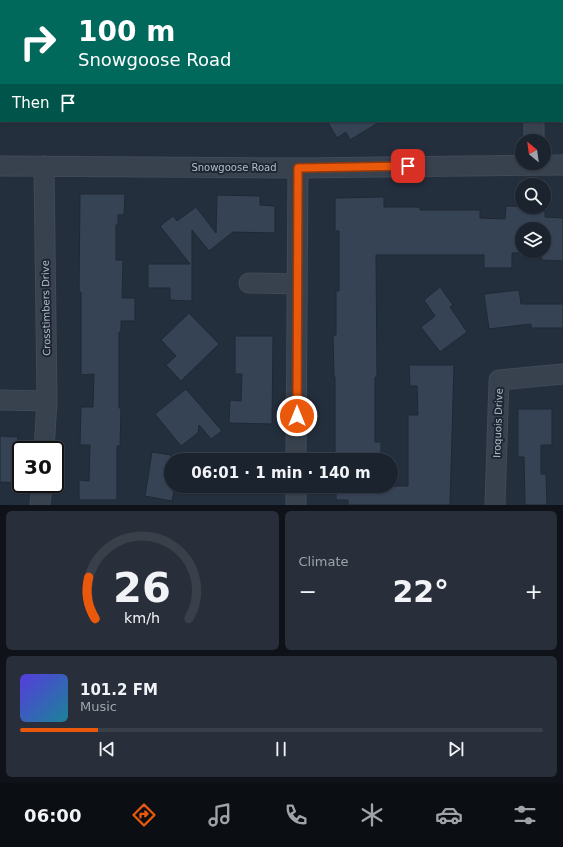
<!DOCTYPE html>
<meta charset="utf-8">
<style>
body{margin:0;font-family:"DejaVu Sans",sans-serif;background:#282f3a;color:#f1f3f6;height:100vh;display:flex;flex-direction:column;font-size:15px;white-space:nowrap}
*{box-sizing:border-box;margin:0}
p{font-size:13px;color:#a0a4aa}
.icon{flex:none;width:22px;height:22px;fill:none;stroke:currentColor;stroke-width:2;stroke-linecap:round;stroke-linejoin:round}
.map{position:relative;height:505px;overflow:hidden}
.details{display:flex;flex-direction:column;gap:6px;padding:6px;background:#0f1319;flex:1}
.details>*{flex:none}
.hud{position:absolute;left:0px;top:0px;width:563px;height:122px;box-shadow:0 1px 3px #0004,0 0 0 1px #39404a;background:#00695c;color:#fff;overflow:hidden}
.needle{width:26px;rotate:331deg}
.controls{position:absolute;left:515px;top:134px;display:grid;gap:8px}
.controls a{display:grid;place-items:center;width:36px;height:36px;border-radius:50%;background:#1b232e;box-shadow:0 1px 3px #0004,0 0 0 1px #39404a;font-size:20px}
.speed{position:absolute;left:12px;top:441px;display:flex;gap:8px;font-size:20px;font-weight:700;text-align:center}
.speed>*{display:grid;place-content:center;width:52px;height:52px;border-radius:50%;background:#1b232e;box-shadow:0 1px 3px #0004,0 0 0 1px #39404a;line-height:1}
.speed .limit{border:2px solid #111;border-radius:6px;background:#fff;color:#111}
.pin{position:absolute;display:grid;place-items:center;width:34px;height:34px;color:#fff;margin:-17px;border-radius:8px;box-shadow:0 2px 6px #0006}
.me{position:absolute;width:44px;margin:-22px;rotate:0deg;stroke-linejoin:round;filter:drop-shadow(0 0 3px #0008)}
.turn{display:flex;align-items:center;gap:14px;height:84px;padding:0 12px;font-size:18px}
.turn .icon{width:52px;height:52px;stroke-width:2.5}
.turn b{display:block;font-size:28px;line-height:34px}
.then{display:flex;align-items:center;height:38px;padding:0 12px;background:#0003;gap:8px;font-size:15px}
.big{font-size:30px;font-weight:800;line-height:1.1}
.details .card{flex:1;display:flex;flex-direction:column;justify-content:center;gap:6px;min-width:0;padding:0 14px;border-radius:6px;background:#282f3a}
.details .dial{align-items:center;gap:0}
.dial svg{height:104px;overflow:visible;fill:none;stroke:#39404a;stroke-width:7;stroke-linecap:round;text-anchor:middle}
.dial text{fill:#f1f3f6;stroke:none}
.song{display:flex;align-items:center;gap:12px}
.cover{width:48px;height:48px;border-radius:6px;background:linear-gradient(135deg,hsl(250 70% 55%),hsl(190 70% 35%))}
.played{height:4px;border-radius:2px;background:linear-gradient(90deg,#ea580c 15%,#39404a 15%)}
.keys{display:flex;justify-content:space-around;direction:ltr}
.heat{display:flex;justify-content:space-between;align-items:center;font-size:22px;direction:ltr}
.details .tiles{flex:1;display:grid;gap:6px;grid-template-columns:1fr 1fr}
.card:last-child{grid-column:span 2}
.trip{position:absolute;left:164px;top:453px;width:234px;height:40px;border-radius:20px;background:#1b232e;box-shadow:0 1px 3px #0004,0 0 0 1px #39404a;font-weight:800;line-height:40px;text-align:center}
.tab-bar{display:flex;height:64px;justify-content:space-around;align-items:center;background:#0b0e12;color:#a0a4aa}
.tab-bar .icon{width:28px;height:28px}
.tab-bar .current{color:#ea580c}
.tab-bar b{font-size:18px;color:#f1f3f6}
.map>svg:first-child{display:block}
</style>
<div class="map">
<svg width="563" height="505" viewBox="0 0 563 505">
<rect width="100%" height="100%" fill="#242f3e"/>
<path fill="#364354" stroke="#1f2835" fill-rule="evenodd" d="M327,121H381L350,140L346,132L337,138Z
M80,194H125L124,215H118V225H116V260H123L122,298H135V321H121V332H119V408H121L120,446H117V500H79V480L89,481L90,445H80L81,407H93L94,374L81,375V292H79Z
M217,195L260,196V205L275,206V233L233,232L209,251L192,230V301L170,300V288H148V264H190L160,226L173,216L177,221L196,207L216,233Z
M384,197V207H420V210H480V218L505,219L506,206L545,207V217L563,218V261L541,260L542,253H512V268H484V255H376L377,377H375V442H381V456H375V460H335V377H334L333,335H336V291H339V231H335V198ZM522,229H544V251H522Z
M440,287L453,305L450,307L467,332L440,352L421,327L435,316L424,300Z
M519,290L521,304H563V328H531V324L489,329L484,294Z
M189,313L219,344L181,381L166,365L176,356L161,340Z
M235,336H273L272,424L229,423L230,400L241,401L242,374H235Z
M409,365H454L450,505H348V500H336V486H408V415H418L417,386H410Z
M186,389L222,431L211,439L199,425L198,433L181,446L155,414Z
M518,409H552V445H541V474H546L547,505H525L524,457H518Z
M0,436L18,437L16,483L0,482Z
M152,452L171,455V486H175L172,501L145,496Z"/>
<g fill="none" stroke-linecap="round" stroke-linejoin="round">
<defs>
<path id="minor" d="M75,1L76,0
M306,1V0
M536,1V0
M0,29H1
M534,141V121
M0,166L298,168L563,165
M44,166L47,401L44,450
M249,283L297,284
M0,400L47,401
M296,460L298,168
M40,505L42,484
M296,505V486
M495,505L499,380L563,374"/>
</defs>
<use href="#minor" stroke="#414a57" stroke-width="21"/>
<use href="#minor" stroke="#38414e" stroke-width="19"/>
</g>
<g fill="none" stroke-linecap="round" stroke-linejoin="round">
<defs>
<path id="route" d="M297,416L298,168L408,166"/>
</defs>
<use href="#route" stroke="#983908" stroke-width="10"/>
<use href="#route" stroke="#ea580c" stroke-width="7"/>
</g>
<g text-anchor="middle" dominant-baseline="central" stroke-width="4" stroke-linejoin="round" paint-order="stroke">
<g font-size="10" fill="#b4bcc9" stroke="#1d2633">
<text x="234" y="167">Snowgoose Road</text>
<text transform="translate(46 308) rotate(-91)">Crosstimbers Drive</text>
<text transform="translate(498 423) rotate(-88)">Iroquois Drive</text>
</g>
</g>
</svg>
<div class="controls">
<a><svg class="needle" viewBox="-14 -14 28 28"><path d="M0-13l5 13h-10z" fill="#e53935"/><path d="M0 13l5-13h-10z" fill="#a0a4aa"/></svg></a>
<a><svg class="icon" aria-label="search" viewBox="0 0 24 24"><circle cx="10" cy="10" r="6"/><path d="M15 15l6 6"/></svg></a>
<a><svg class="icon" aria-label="layers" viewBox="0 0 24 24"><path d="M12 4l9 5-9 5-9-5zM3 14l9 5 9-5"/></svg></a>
</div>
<div class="speed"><div class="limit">30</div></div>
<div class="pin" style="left:408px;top:166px;background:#d93025"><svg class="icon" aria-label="arrive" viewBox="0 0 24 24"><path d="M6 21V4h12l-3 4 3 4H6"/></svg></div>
<svg class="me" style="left:297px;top:416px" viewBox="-20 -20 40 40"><circle r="17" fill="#ea580c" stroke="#fff" stroke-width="3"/><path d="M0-11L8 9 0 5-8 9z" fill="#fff"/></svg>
<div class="trip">06:01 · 1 min · 140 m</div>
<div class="hud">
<div class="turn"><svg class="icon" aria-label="right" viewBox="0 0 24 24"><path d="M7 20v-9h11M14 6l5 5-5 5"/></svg><div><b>100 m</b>Snowgoose Road</div></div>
<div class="then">Then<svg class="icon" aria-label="arrive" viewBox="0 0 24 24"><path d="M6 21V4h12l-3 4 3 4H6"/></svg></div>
</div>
</div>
<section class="details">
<div class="tiles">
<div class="card dial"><svg viewBox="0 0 100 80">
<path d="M14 69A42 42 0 1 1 86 69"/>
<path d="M14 69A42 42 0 0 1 9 37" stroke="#ea580c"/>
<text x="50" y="56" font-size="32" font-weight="700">26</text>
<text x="50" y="72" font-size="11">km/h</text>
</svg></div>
<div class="card"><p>Climate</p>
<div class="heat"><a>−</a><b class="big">22°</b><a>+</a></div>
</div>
<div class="card">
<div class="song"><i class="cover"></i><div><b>101.2 FM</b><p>Music</p></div></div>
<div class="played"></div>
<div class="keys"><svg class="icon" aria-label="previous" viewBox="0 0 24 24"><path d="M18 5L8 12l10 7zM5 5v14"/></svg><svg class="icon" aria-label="pause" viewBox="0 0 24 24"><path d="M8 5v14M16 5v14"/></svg><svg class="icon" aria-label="next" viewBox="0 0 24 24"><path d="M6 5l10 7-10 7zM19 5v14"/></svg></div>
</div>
</div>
</section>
<nav class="tab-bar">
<b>06:00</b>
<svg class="icon current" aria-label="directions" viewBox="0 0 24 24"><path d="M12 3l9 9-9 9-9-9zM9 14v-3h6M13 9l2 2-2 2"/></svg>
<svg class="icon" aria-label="music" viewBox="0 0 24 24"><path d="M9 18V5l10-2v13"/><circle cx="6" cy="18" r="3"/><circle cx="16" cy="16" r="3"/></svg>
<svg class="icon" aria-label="phone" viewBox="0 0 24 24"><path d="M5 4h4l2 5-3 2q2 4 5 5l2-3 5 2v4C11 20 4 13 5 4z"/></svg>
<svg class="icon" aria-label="climate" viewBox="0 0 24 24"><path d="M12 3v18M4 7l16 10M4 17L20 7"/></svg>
<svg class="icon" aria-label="car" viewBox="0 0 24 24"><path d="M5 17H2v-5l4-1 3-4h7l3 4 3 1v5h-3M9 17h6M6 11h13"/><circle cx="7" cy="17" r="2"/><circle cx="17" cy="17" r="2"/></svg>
<svg class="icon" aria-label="filters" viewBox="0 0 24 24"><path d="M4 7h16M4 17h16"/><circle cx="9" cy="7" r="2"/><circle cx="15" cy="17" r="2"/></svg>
</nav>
